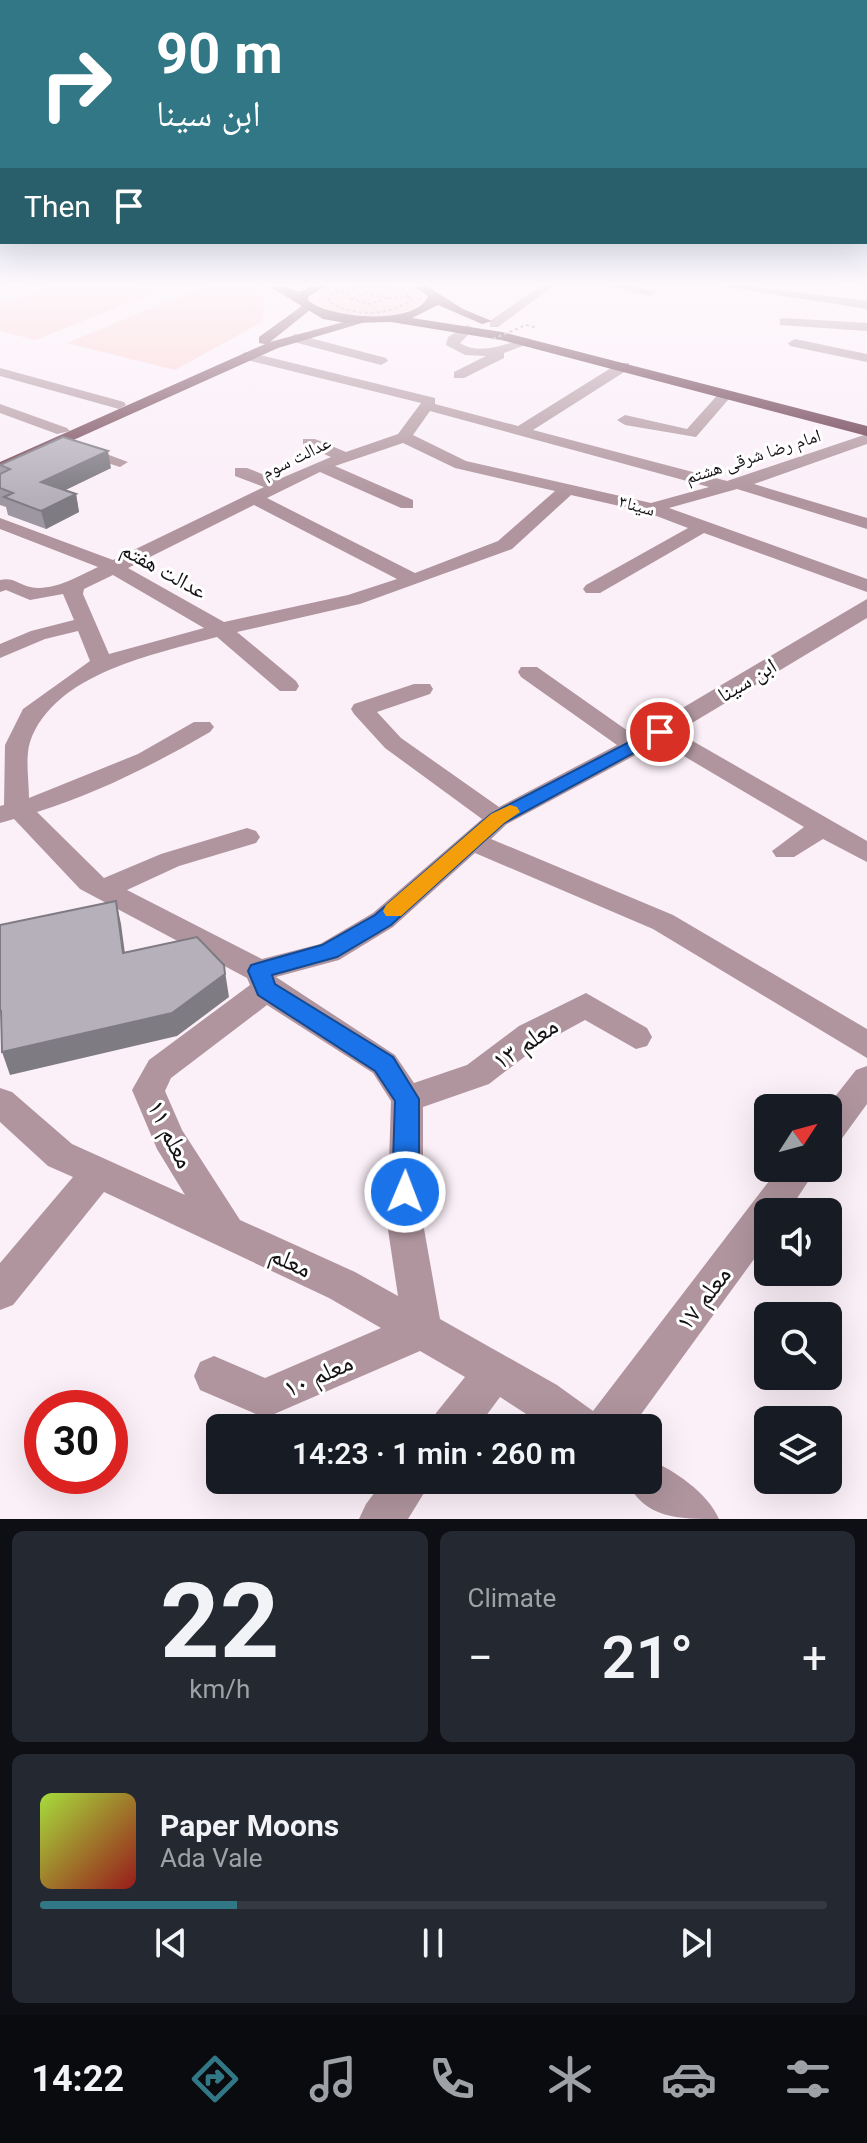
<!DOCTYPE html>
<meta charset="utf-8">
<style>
body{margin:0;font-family:Roboto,"Noto Naskh Arabic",sans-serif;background:#242831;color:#f1f3f6;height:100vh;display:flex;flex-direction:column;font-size:30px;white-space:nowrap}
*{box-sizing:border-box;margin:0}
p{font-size:26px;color:#9ea1a6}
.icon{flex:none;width:44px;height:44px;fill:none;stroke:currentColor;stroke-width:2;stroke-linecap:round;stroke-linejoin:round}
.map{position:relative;height:1519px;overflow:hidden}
.sheet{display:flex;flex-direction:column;gap:12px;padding:12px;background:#0d0f14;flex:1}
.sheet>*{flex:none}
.banner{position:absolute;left:0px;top:0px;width:868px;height:244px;box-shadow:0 8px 32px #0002;background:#327785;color:#fff;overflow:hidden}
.needle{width:52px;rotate:54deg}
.buttons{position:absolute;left:754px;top:1094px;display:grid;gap:16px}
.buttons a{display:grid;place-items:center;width:88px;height:88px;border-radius:12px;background:#171b24;box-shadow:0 8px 32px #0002;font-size:40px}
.speed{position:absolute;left:24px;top:1390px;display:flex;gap:16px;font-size:40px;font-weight:700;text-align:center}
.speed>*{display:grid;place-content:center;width:104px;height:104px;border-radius:50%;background:#171b24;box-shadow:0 8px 32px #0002;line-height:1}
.speed .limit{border:12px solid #d22;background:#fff;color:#111}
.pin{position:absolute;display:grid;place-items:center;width:68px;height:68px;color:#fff;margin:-34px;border:4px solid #fff;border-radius:50%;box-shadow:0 2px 8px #0007}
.me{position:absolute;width:88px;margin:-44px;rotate:1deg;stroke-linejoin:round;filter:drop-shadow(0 0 6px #0008)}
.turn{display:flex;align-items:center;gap:28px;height:168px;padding:0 24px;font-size:36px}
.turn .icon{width:104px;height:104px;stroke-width:2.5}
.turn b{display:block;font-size:56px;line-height:68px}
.then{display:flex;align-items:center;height:76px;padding:0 24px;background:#0003;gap:16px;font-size:30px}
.big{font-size:60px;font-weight:600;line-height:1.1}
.sheet .card{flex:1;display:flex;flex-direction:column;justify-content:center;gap:12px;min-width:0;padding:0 28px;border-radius:12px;background:#242831}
.sheet .dial{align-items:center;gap:0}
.dial b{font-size:104px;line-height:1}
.song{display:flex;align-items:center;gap:24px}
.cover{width:96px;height:96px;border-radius:12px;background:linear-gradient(135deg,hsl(80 70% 55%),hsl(0 70% 35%))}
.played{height:8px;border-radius:4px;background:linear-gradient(90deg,#327785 25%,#363941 25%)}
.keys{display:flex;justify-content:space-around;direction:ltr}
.heat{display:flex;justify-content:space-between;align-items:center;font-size:44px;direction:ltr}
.sheet .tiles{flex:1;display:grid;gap:12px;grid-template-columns:1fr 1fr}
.card:last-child{grid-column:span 2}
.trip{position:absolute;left:206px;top:1414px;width:456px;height:80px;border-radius:12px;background:#171b24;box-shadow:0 8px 32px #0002;font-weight:600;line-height:80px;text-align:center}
.menu{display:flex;height:128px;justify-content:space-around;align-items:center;background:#090b0e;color:#9ea1a6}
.menu .icon{width:56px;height:56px}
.menu .current{color:#327785}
.menu b{font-size:36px;color:#f1f3f6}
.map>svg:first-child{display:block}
</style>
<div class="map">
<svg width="867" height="1519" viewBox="0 0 867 1519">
<rect width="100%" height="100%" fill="#fbeff8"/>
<path fill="#fcd1cf" d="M54,286H128L157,292L35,340L0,331V304Z
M220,286H247L265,297L262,322L175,370L67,343L187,293Z
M337,286H404L420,292L423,301C401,322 338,323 316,302L319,293Z"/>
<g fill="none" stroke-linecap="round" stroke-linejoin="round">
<path stroke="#a1989e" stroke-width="2" stroke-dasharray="3 3" stroke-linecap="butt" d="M372,286L405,291L411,300C386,317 354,317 328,301L336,291Z
M336,291L353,296
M365,293L388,298L370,304L350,299Z
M388,298L410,297
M526,325L538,328"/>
<path fill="#b0959e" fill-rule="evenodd" d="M540,286H553L498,327H490V321Z
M608,286H633L656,292L650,296Z
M720,286H749L867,301V309Z
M784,318L867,323V331L780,325V319Z
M468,325L474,329L460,343C480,356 505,344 526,338L533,342L504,353V358L464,378H454V372L486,356L465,355L446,345L448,337Z
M295,334L386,358L388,361L381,365L290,341L288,338Z
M795,339L867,354V362L790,346L788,343Z
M248,352L435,398V404L518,426L619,363H629V369L533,430L727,481L867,434V444L754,484L867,518V529L737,489L669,508L867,579V592L704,533L600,593H586L583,589L586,585L688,528L646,512L571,495L512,549L360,604L237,632L296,681L299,686L296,691H280L217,637C155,654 54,673 30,742C25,758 29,781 29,798L138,754L194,722H210L214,727L210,732C155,764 98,793 37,812L104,878L161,854L247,828L256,831L260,837L256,843L179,866L127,890L262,959L320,944L373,913L482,819L385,748L354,714L351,709L354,704L414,684H430L433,689L430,694L377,712L401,738L499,807L617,745L521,677L518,672L521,667H537L635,736L867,599V618L677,732L867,841V862L823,839L794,857H776L772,851L804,827L660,742L507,824L491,839L673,915L867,1029V1058L653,929L475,853L393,927L339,960L276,977L395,1055L414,1083L467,1065L519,1026L586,993L647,1028L652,1037L647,1046L636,1049L585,1020L541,1044L489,1084L423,1107V1223L440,1319L557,1385L593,1411L779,1168H817L788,1212H768V1240L631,1428H548L500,1397L477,1428H430L436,1413L465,1377L420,1351L265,1418L200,1390L194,1376L200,1362L214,1356L265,1378L381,1328L329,1298L104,1192L13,1305L0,1310V1263L73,1177L48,1166L0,1122V1088L12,1092L72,1144L185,1195L157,1149L132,1090L149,1060L250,985L247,978L80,889L14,819L0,823V806L4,805L5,745L23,709L90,661L78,631L45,639L0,658V644L31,631L74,620L63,594L30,600L6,590L0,592V580C13,577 18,584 30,587C52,592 79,576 98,567L0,529V518L113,560L264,487L235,476V468H247L277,480L331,457L303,445V439H315L346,452L398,434L421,403L243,359V353ZM430,411L709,487L651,503L466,461L413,435ZM403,443L455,468L555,491L498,541L415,573L267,498L320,472L401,508H413V500L335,466ZM254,505L397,579L348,595L224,622L128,568ZM113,575L204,628L109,654L83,594L84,589ZM267,1005L373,1073L391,1101L387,1223L398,1296L355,1272L240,1220L182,1130L165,1091L171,1078Z
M0,368L124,402L126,405L119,409L0,376Z
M722,390L734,393L696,437L625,425L617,420L625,415L687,429Z
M0,404L67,428L70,431L57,434L0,413Z
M73,446H85L128,462L120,467L73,452Z
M867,1066V1104L840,1141L828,1146L826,1108L856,1070Z
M648,1459C674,1470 708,1493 719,1519C678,1519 644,1519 626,1480H648Z
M384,1480H432L408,1519H359L366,1504Z"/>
<path fill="#764958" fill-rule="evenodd" d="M306,303L310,304V310L270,342L366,316L372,320L278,348L0,473V462L265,344L259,343V337Z"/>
<path fill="#5f2e40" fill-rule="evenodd" d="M269,286H284L299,292L312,286H326L309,296L308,300C329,319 417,326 428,296L414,286H427L463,309L492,321L482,324L438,305L412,318L502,332L867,426V436L501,340L391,322L346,323L323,319Z"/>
<path stroke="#a1989e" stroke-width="2" stroke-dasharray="3 3" stroke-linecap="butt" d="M493,339L526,325"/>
</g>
<path fill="#9d97a1" d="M0,465L111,468L65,490L76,494L79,512L46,529L8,515L6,507L0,505Z"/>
<path fill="#7f7b83" d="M108,451L111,468L45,500L41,482Z
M76,494L79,512L46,529L41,511Z
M116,901L121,924L128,976L123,953Z
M224,965L229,997L177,1036L10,1075L2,1052Z"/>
<path fill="#b6b0bb" stroke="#7f7b83" stroke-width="2" d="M63,437L108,451L41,482L76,494L41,511L4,497L13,493L0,488V474L10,469L0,465Z
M116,901L123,953L197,937L224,965L225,974L172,1013L2,1052L1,1011H0V925Z"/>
<linearGradient id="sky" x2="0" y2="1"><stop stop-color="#8bace0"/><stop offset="0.57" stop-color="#fdf8fc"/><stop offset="1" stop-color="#fdf8fc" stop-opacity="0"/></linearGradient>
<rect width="867" height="498" fill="url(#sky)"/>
<path fill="#1a73e8" stroke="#114b97" stroke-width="2" d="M660,726L669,732L667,735L504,823L391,925L337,957L272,975L275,984L393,1057L419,1099V1192L415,1201L405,1204L396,1201L392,1192L395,1101L375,1071L258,995L248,971L251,965L322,945L375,915L491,814Z"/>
<path fill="#f59e0b" d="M510,805L517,807L520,812L504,823L401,916H386L383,911L386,905L491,814Z"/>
<g text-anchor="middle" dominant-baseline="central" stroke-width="6" stroke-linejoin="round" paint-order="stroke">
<g font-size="18" fill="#151114" stroke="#fff">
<text transform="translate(753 456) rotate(-18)">امام رضا شرقی هشتم</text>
<text transform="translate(296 457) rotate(-26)">عدالت سوم</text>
<text transform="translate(637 505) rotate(15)">سینا۳</text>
</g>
<g font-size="22" fill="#151114" stroke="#fff">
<text transform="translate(164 570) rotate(29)">عدالت هفتم</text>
<text transform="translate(747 680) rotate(-31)">ابن سینا</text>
</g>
<g font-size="26" fill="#151114" stroke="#fff">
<text transform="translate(525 1043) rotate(-34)">معلم ۱۳</text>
<text transform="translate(171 1134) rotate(63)">معلم ۱۱</text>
<text transform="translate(291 1261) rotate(25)">معلم</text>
<text transform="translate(703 1298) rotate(-53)">معلم ۱۷</text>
<text transform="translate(318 1375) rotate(-24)">معلم ۱۰</text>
</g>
</g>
</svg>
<div class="buttons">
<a><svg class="needle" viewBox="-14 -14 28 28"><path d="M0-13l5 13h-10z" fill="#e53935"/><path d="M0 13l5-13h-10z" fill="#9ea1a6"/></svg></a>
<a><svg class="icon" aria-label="sound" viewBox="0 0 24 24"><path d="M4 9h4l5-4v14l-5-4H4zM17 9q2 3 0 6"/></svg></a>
<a><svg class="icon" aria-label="search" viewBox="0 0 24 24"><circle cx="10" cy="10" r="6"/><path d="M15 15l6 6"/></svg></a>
<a><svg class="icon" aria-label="layers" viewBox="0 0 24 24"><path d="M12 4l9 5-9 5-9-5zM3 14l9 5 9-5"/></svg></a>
</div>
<div class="speed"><div class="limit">30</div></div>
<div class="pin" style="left:660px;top:732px;background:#d93025"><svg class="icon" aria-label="arrive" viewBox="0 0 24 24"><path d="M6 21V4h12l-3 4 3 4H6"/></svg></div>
<svg class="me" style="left:405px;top:1192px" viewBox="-20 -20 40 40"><circle r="17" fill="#1a73e8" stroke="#fff" stroke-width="3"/><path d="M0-11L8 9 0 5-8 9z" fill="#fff"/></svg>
<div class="trip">14:23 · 1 min · 260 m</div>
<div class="banner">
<div class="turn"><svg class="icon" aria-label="right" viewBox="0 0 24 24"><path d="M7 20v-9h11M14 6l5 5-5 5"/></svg><div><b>90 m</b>ابن سینا</div></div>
<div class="then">Then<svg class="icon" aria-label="arrive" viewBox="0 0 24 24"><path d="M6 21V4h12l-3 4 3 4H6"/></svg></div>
</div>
</div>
<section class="sheet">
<div class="tiles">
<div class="card dial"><b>22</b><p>km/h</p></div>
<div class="card"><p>Climate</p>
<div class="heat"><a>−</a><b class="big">21°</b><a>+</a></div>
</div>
<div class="card">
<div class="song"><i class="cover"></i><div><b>Paper Moons</b><p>Ada Vale</p></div></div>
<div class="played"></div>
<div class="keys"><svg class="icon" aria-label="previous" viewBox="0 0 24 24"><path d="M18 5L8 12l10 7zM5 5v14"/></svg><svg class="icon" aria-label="pause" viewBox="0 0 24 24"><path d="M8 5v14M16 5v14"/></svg><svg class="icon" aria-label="next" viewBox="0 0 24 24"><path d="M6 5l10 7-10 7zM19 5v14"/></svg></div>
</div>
</div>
</section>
<nav class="menu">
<b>14:22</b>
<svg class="icon current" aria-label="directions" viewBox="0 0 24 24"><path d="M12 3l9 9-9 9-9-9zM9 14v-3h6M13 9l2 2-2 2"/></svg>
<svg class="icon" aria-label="music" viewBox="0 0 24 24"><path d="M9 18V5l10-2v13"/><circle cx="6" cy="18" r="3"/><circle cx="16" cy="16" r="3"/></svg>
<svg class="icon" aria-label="phone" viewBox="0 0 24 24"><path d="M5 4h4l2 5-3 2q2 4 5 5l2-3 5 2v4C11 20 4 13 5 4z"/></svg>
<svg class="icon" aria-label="climate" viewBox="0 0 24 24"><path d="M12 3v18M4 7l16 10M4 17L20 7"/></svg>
<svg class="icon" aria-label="car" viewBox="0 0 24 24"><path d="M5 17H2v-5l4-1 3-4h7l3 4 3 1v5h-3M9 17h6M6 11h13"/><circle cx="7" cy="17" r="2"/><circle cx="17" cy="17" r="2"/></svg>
<svg class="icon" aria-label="filters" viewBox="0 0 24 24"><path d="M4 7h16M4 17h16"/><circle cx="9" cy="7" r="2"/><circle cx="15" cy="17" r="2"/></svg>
</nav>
